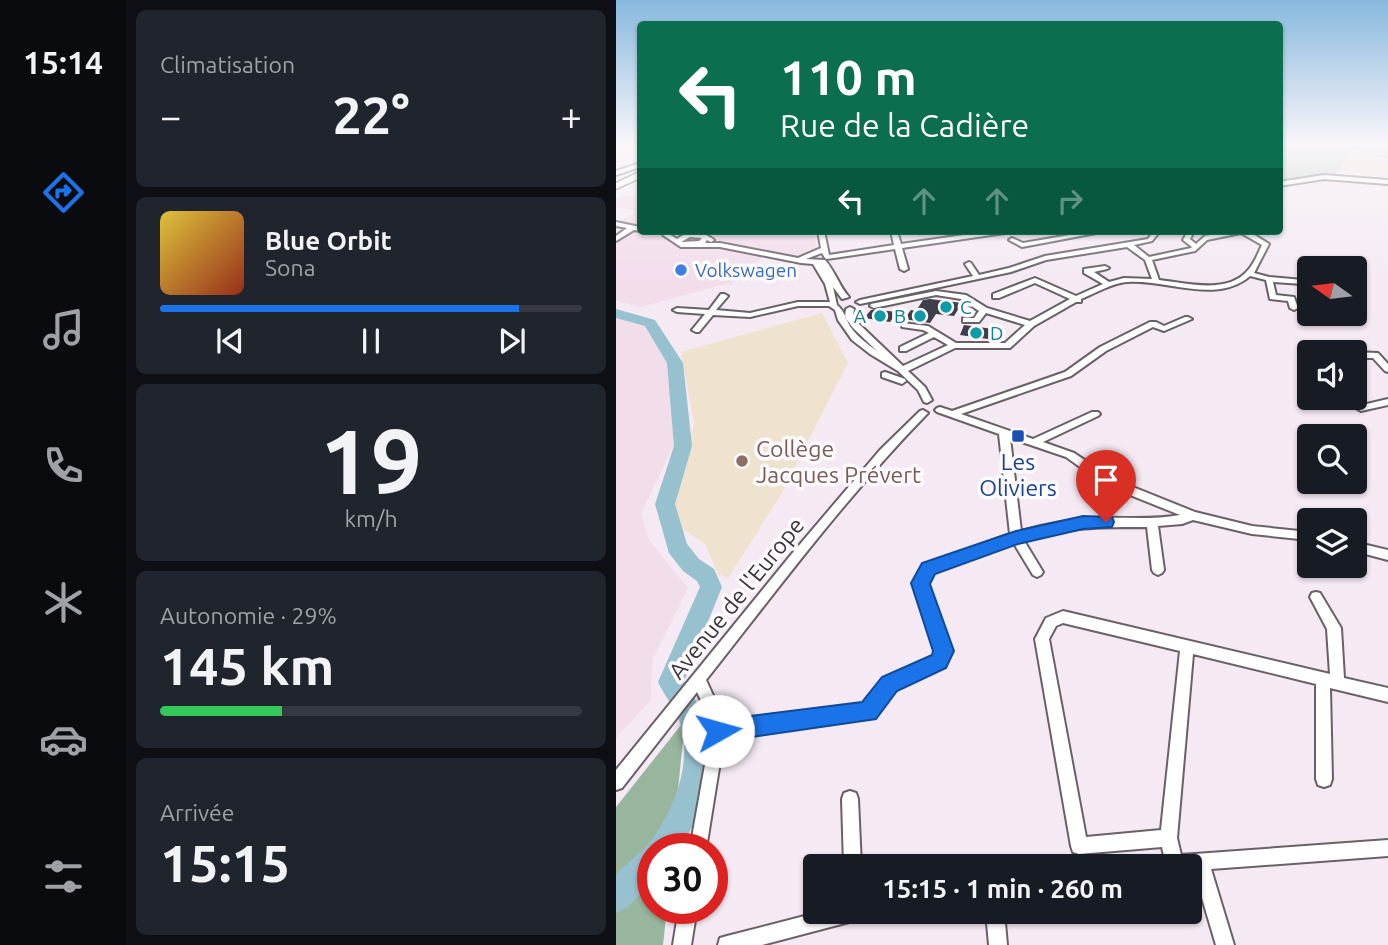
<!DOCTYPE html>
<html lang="fr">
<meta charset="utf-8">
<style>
body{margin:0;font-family:Ubuntu,sans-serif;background:#20242c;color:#f1f3f6;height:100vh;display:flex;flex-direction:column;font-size:26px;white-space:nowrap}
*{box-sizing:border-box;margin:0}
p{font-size:23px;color:#9ea1a6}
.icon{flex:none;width:38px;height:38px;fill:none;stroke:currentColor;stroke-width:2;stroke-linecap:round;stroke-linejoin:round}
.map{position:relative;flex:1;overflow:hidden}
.panel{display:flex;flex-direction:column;gap:10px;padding:10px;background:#0d0f14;width:490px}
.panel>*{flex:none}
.hud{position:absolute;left:21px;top:21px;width:646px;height:214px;border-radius:7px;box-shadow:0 2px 5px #0004;background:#0b6e4f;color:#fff;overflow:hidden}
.needle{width:46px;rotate:284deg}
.fabs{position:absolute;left:681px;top:256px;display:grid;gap:14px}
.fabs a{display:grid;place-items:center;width:70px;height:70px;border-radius:7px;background:#171b24;box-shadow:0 2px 5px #0004;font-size:35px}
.speed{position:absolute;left:21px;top:833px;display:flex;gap:14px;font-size:35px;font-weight:700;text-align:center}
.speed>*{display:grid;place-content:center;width:91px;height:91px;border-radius:50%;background:#171b24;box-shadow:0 2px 5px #0004;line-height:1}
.speed .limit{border:10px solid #d22;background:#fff;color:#111}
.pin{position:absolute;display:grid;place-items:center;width:60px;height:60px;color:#fff;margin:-72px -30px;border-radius:50% 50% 50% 0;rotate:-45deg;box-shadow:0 0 7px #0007}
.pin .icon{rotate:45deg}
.me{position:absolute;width:77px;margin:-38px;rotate:83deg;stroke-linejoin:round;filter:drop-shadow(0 0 5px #0008)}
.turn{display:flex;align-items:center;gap:24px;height:147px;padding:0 28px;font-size:32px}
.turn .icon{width:91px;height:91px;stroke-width:2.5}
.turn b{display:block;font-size:49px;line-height:60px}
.lanes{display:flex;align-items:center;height:66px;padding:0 28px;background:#0003;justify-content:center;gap:35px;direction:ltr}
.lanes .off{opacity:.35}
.big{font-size:52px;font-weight:600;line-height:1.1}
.panel .widget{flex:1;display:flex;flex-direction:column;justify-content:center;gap:10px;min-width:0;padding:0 24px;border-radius:10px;background:#20242c}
.panel .dial{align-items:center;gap:0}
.dial b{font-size:91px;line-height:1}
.song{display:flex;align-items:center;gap:21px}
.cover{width:84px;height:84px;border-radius:10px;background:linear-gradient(135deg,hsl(50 70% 55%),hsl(10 70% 35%))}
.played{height:7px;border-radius:4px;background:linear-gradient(90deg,#1a73e8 85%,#363941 85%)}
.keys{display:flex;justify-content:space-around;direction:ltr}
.heat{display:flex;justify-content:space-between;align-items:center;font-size:38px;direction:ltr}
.charge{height:10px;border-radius:5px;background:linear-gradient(90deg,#34c759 29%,#363941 0)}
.trip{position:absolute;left:187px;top:854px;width:399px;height:70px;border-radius:7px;background:#171b24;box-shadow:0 2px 5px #0004;font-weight:600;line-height:70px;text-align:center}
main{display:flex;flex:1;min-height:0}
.menu{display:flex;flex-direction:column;width:126px;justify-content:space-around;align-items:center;background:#090b0e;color:#9ea1a6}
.menu .icon{width:49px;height:49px}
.menu .current{color:#1a73e8}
.menu b{font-size:32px;color:#f1f3f6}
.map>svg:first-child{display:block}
</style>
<main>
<nav class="menu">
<b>15:14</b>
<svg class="icon current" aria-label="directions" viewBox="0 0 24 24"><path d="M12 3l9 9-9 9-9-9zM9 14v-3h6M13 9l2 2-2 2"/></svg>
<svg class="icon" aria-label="music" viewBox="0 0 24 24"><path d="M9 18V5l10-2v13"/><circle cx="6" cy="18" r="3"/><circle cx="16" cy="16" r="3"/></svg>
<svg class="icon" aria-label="phone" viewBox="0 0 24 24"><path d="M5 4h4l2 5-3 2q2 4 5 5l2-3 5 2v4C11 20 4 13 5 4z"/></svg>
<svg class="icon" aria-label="climate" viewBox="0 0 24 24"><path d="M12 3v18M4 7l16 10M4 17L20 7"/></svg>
<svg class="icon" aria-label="car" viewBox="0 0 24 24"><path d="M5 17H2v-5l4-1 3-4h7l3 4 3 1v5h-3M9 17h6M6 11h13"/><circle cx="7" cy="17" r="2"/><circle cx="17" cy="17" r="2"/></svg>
<svg class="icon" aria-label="filters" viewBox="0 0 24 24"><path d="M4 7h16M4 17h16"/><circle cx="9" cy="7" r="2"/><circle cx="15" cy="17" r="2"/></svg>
</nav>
<section class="panel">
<div class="widget"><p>Climatisation</p>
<div class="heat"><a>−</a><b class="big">22°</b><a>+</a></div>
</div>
<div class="widget">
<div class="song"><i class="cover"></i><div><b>Blue Orbit</b><p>Sona</p></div></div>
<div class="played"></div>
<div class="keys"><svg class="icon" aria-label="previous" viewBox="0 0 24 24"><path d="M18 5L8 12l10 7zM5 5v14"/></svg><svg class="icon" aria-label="pause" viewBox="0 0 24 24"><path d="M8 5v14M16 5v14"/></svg><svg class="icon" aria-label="next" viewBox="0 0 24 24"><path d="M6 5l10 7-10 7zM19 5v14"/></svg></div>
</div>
<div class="widget dial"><b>19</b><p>km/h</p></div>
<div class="widget"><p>Autonomie · 29%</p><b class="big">145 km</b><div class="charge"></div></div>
<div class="widget"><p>Arrivée</p><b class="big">15:15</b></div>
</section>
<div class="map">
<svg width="772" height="945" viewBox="0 0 772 945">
<rect width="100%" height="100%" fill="#f5eaf4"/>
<path fill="#f2ddeb" d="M9,195L24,198V231H198L201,251L185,256L147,257L115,285L110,284L25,307L0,301V223L22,211L0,207V199Z
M0,318L30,325L55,365L64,432L25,514L33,540L72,588L36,661L35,700L0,738Z"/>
<path fill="#efe2ce" d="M735,150L772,154V175L720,171Z
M206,313L232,363L163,498L112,578L102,574L89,544L66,528L57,513L78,424L65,352Z"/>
<path fill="#bdd2c1" d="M663,145H772V158L758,156L771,154L735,150L719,175L663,183Z"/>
<path fill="#97b69d" d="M69,720L56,849H37V908H51L47,945H0V807Z"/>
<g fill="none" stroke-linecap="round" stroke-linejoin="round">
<path fill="#97c1cf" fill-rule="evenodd" d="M0,309L39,320L67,363L76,446L59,504L71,544L83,559L98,569L106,587L68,681C108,742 101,787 64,849H37V881L11,908L0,913V874C10,864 23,854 32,844C57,814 76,765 65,726C61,710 49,697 42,682L84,587L81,581L67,571L53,553L39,504L58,446L51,363L29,326L0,318Z"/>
</g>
<path fill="#3f3f49" d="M314,299L346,303L338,316L320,314L314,323L288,319L295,310L300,311L307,300Z
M255,310H263L281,312L274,322L248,318Z
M348,325L377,329L372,339L344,335Z"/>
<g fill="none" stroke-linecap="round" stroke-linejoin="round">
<defs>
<path id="minor" d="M24,163V167L0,175V171Z
M708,175L772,180V184L708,179L663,186V182Z
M0,222L24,227V231L18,230L0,241V236L11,228L0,226Z
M202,231H208L213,255L278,245L275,231H281L285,244L376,231H392L389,233L286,248L292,269L288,271L284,269L279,249L211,259L209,258L206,253L190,259L209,260C219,271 223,286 233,297L226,299L217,287L221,305C229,311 230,321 236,329C243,338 253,345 262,352L237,328L229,317L230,309L234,307L238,309L237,317L243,324L287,366L332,345L318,337L290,351H284V347L313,333L307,330L286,327V323L312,326L340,343H389L409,325L370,313L363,322H347V318H358L363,311L345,299L320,295L258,308L254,306L255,304L320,291L350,295L371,308L414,321L454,299L419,283L383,298H377V294L419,278L460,296L487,284L468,273V269L489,266L493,268L491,269L478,272L493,282L508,278L536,279L529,260L511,247L430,260L395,272L244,304L240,302L244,300L357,276L349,264L353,262L355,263L363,275L393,268L429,256L526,240L532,239L538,231H544L536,241L518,245L533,257L575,248L576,247L567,240L572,231H578L574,239L580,244L589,236L614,231H632L653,244L638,273L653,277L687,280L691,282L687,284L657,282L660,295L678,297L682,308L678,310L674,308L672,301L654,299L650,280L634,276C600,305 551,279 511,282C496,283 480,293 465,299V302H460L418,326L394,348H339L292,371L309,387L316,400L311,403L308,402L302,390L282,371L254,354L236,340L222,320L219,310L213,306H182L134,317L97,315L83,332H80L76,330L89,314L61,312L57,310L61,308L93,310L105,294H108L112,296L100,310L134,313L182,302H214L209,284L197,264L185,263L104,247H65L47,235V233H51L61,239C73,230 87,231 98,240L95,242L91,240L89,243H104L182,258L205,248ZM625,233L646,245C642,253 639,262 633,269C613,295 571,283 543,280L536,260L579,251L591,240ZM74,237L86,238L83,241L65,242Z
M309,231H317L314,233Z
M477,231H491L406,247L393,240L396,238L407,243Z
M569,317H572L576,319L548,331L537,327L490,351L455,376L345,414L417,439L476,412H482L484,414L482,416L427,442L458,453L497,479L579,512L636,526L693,532V540L636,534L577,520L566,524L542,526L548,570L546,573L542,575L538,573L536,570L531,527C485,527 452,527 407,539L427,572L425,575L421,577L417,575L397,542L317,571L310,583L335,651L328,666L278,689L257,716L252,718L108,737L90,849H74L95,731L88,707L81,692L6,788L0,790V770L174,556L264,450L304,411L307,410L312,413L310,415C230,497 161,590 90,680L102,706L107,723L248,705L268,679L318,658L321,651L298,583L309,565L394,534L383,434L321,412L319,410L321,408L324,407L336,411L449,372L484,347L534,322H540L548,326ZM394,438L450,457L489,485L564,515C537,520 510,517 482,518C456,519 430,524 405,531Z
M738,352L762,353L772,364V372L769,371L757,358H738Z
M269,372L289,379L290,381L286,384L266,377V373Z
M772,399V405L745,411L740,408L742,406Z
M738,542L772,550V560L738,551Z
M700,592L704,593L725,628L728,678L772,688V702L714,688L716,779L714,785L708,787L702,785L700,779V684L577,654L561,838L565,855L772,840V856L595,869L618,945H600L578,871H574V866H516L518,860L524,857L548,856L546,847L463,854L457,852L455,846L419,639L430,618L447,611L714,674L711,629L694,597L696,593ZM447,623L564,651L545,830L470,837L433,639L440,626Z
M234,791L240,793L242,799L245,866H228L226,799L228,793Z
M63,908H81L75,945H57Z
M204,912H246L243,918L237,921L146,945H102L104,938L111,936Z
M370,912H388L391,945H373Z"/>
<path id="secondary" d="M21,173H24V178L0,189V183Z"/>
</defs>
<use href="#minor" stroke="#696068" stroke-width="4"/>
<use href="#secondary" stroke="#696068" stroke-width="3"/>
<use href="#minor" fill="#fff" fill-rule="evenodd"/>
<use href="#secondary" fill="#fff" fill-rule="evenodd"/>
</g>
<linearGradient id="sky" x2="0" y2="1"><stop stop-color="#87b9de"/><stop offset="0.52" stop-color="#faf6fa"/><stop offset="1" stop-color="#faf6fa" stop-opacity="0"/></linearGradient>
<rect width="772" height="277" fill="url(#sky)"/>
<path fill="#1a73e8" stroke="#114b97" stroke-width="2" d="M467,516L496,517L498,522L496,527L467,529L402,544L319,574L314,584L338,651L330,668L281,691L260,719L102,742L94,739L91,731L94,724L102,720L246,702L266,677L316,655L317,651L295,583L306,563L400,531Z"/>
<circle fill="#3f7fe0" stroke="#fefafd" stroke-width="2.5" cx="65" cy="270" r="7"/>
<g fill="#0f9aa8" stroke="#fefafd" stroke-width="2.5">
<circle cx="330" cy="307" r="7"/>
<circle cx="264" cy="316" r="7"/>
<circle cx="304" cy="316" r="7"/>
<circle cx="360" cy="333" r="7"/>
</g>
<rect fill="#1a4fb4" stroke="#fefafd" stroke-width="2.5" x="395" y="429" width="14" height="14" rx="3.5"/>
<circle fill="#8d6e63" stroke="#fefafd" stroke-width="2.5" cx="126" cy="461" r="7"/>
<g text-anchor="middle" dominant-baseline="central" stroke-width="7" stroke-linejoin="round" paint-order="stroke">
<g font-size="19" fill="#366cbe" stroke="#fefafd" text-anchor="start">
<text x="79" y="270">Volkswagen</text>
</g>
<g font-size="19" fill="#0d838f" stroke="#fefafd" text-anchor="start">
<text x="344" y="307">C</text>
<text x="250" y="316" text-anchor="end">A</text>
<text x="290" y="316" text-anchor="end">B</text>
<text x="374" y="333">D</text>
</g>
<g font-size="23" fill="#785e54" stroke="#fefafd" text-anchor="start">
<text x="140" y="448">Collège<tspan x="140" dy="26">Jacques Prévert</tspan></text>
</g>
<g font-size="23" fill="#164399" stroke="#fefafd">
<text x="402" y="461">Les<tspan x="402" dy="26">Oliviers</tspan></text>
</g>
<g font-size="23" fill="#383438" stroke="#fefafd">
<text transform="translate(120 598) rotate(-51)">Avenue de l'Europe</text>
</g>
</g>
</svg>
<div class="fabs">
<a><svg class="needle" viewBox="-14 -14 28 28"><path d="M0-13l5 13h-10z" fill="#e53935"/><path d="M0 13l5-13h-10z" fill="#9ea1a6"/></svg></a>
<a><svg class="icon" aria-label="sound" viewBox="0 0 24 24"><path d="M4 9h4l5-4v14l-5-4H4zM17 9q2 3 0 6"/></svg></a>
<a><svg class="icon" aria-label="search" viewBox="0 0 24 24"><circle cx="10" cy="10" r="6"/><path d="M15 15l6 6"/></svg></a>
<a><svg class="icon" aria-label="layers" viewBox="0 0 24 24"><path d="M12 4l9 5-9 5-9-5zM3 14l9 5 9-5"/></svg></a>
</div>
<div class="speed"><div class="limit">30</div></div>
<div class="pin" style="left:490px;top:522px;background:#d93025"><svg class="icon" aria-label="arrive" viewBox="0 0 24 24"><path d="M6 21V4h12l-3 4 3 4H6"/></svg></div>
<svg class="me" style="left:102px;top:731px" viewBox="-20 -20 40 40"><circle r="19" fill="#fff"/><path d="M0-13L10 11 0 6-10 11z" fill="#1a73e8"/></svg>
<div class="trip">15:15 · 1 min · 260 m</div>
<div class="hud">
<div class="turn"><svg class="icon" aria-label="left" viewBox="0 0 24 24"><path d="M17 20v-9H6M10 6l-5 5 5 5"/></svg><div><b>110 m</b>Rue de la Cadière</div></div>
<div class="lanes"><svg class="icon" aria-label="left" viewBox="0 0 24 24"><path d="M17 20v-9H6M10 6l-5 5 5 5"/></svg><svg class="icon off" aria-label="ahead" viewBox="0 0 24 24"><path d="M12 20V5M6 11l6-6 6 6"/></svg><svg class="icon off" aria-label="ahead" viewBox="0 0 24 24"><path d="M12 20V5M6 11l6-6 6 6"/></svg><svg class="icon off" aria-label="right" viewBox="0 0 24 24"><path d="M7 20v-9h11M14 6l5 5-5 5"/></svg></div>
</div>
</div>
</main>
